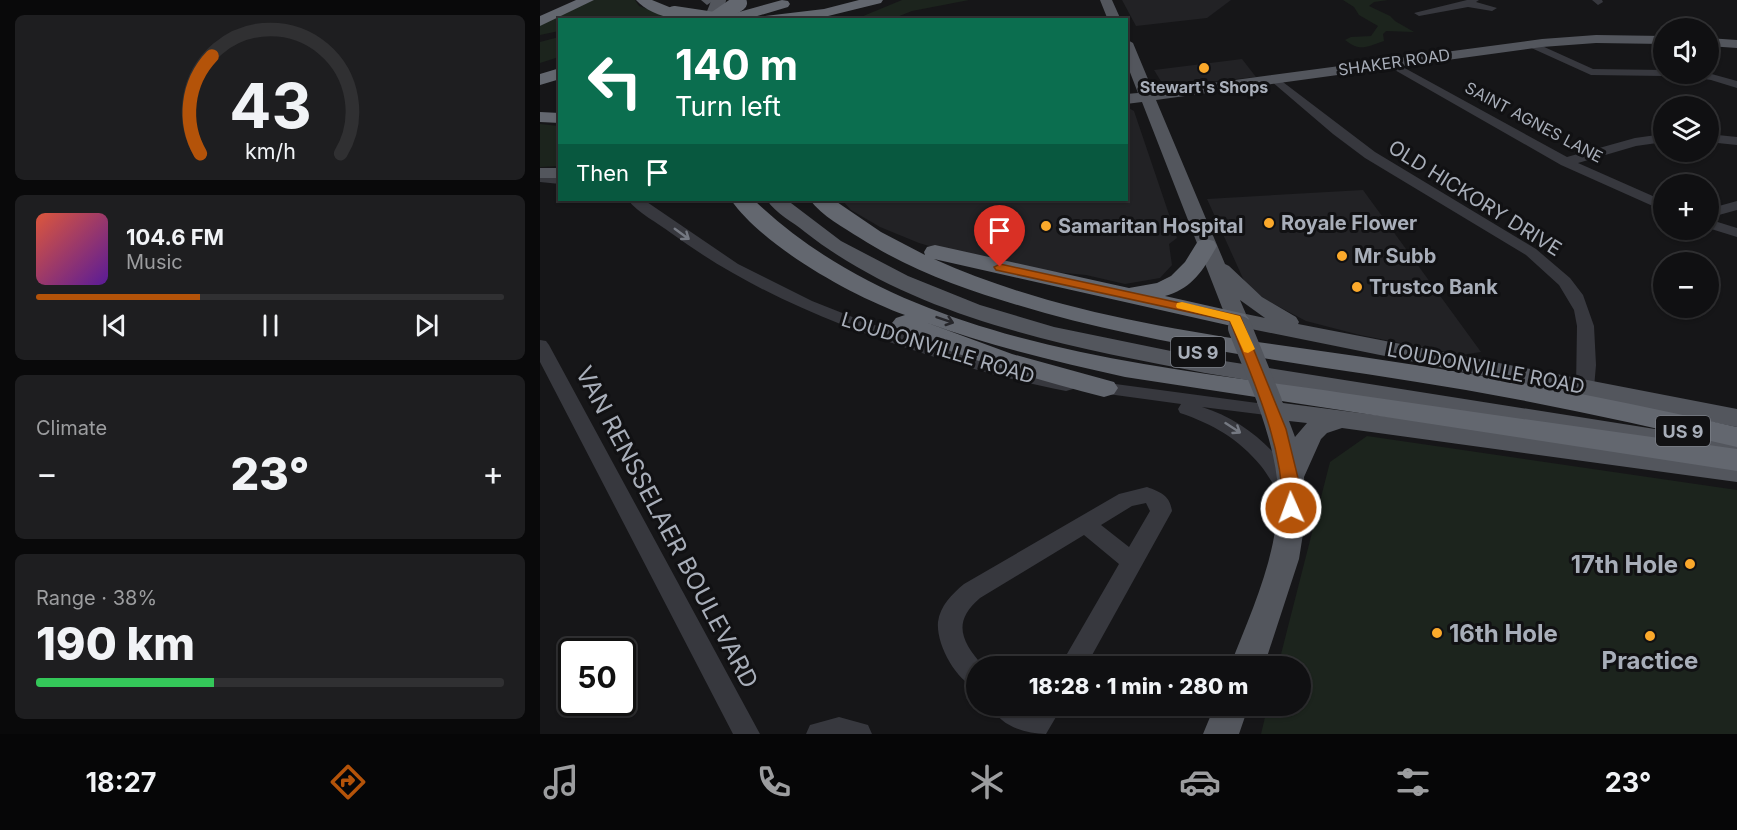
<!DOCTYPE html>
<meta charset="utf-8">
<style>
body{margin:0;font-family:Inter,sans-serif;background:#1e1e20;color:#f1f3f6;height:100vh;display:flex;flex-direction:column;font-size:22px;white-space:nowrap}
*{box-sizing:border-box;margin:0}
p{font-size:20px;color:#9c9d9f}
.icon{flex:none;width:33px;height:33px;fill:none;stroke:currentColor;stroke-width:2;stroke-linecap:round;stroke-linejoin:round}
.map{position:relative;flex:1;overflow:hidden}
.side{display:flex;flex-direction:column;gap:15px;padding:15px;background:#09090a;width:540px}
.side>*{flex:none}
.banner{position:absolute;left:18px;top:18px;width:570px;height:183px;border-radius:0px;box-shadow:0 2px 4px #0004,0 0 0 2px #303032;background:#0b6e4f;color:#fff;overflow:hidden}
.buttons{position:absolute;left:1113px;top:18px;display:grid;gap:12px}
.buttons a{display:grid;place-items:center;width:66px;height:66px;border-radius:50%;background:#101012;box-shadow:0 2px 4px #0004,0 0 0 2px #303032;font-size:30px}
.speed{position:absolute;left:18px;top:638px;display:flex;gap:12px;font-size:30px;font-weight:700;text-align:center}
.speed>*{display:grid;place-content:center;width:78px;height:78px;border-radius:50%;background:#101012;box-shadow:0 2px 4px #0004,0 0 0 2px #303032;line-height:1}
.speed .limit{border:3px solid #111;border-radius:9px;background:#fff;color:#111}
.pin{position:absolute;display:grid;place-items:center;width:51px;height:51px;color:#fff;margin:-62px -26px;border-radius:50% 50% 50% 0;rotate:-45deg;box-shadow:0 0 6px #0007}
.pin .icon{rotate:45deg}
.me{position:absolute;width:66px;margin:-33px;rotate:358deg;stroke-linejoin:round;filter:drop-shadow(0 0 4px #0008)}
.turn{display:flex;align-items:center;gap:21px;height:126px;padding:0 18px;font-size:27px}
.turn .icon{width:78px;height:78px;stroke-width:2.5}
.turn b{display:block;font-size:42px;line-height:51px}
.then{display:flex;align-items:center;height:57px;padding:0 18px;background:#0003;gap:12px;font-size:22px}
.big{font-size:45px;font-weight:800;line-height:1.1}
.side .card{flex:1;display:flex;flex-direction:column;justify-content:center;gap:9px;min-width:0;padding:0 21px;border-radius:9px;background:#1e1e20}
.side .dial{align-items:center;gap:0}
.dial svg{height:156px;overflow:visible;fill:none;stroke:#303032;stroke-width:7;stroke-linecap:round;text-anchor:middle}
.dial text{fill:#f1f3f6;stroke:none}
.song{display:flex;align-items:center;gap:18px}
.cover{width:72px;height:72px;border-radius:9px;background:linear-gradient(135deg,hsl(10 70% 55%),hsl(270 70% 35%))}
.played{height:6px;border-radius:3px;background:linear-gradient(90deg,#b45309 35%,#303032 35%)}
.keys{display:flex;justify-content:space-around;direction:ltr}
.heat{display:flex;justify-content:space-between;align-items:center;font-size:33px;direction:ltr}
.charge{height:9px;border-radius:4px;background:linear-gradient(90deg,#34c759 38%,#303032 0)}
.trip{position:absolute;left:426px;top:656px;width:345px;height:60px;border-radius:30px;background:#101012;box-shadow:0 2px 4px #0004,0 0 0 2px #303032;font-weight:800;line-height:60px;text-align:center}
.tabs{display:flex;height:96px;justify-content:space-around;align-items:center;background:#060607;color:#9c9d9f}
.tabs .icon{width:42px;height:42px}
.tabs .active{color:#b45309}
.tabs b{font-size:27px;color:#f1f3f6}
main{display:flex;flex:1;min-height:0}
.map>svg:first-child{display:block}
</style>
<main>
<section class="side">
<div class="card dial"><svg viewBox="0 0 100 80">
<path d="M14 69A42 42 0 1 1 86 69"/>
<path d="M14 69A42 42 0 0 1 20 19" stroke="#b45309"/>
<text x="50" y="56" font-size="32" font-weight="700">43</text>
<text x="50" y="72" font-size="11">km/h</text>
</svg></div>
<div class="card">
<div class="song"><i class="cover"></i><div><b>104.6 FM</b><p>Music</p></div></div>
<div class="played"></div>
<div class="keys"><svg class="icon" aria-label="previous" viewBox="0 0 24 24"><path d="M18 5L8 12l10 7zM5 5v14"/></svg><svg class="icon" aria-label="pause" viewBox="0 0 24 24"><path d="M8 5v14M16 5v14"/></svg><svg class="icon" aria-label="next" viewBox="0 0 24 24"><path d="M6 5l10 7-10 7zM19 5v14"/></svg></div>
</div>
<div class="card"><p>Climate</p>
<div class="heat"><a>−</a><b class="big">23°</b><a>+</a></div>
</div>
<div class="card"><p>Range · 38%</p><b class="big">190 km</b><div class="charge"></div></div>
</section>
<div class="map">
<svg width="1197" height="734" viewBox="0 0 1197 734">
<rect width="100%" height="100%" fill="#161618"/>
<path fill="#222225" d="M582,0H691L667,18L596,26Z
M702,59L716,77L629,86L622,83L614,70Z
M587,107L594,111L637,238L629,244L632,265L620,278L585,284L546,275L504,271L416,254L379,243L340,227L311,210L302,200H586Z
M823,190L941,352L921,355L820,335L766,321L728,301L706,285L667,199Z"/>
<path fill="#1c241d" d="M53,0H95L99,6L139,20H20L19,31L0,35V24Z
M362,0H429L372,11L352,19H316Z
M803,0H848L834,2L829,6L850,16L855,21L874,32L846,31L843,34L844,41C825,47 821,52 805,40L811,37L831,36L838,26L819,15L814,7Z
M19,37V57L0,63V42Z
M0,124L19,126V166L0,167Z
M827,436L1197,490V734H721L728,705H760V666H738L790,462Z"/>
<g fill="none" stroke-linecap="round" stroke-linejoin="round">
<path fill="#37383e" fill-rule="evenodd" d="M927,0H939L936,2L957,8L952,11L928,7L879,16L874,13Z
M1052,0H1062L1063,2L1058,5Z
M991,41L1053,69L1124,70V74H1129L1124,76L1051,75L987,46V42Z
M850,60L1027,157L1095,138L1124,134V142L1096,146L1038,163L1124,201V211L1021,165L846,65V61Z
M1168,73L1197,81V88L1171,80L1144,76L1142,74Z
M735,76L835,152L996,249L1030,278L1043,295L1054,326L1056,365L1054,388L1052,392H1038L1036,388L1037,326L1034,310L1019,285L986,255L825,158L793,134L731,81V77Z
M1168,134L1197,137V145L1168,142Z
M0,174L20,176V184L0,182Z
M88,200H104L198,264L272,301L325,322L420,353L477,369L533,381L535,385L533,389L526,391C478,382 432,369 385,354C294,325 209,290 131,233C118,223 98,213 88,200Z
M1197,201V210L1168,218V209Z
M1168,219L1197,228V237L1168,228Z
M0,340L6,341L9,345L220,734H193L0,362Z
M553,381L740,406L743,410L740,414L733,416L662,407C704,420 739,451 760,489L757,494C753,496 749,497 744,495C735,490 728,474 721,466C699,439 673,424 640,413L638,409L641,404L546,391L544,387L546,383Z
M607,487C621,492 630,496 632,511L546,666H520L579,564L544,535L440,598C412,622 421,641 443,666H436V687C416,681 396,644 398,622C400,606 412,594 424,584L579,494ZM606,503L610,511L589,547L561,525L592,506Z
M450,705H484L492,710L496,705H523L506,734C485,734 460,726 450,705Z
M299,717L328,725L332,734H266L270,725Z"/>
<path fill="#53565d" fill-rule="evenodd" d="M161,0H173V1L167,5Z
M560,0H572L581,20H568Z
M1056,35L1124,36V44L1056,43L1002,47L616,100L685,264L689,266L722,297L756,317L759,322L758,324L1197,409V427L711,329L708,333L700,335L692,333L602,102L586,104V94L598,93L586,62V39L593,43L613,91L1002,39ZM700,300L725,318L706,314Z
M1168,38L1197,40V48L1168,46Z
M0,168H20V178H0Z
M227,200H247L301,241L368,276L440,305L514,327L665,358L1197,442V460L665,373C530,347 376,319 265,232C253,222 235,213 227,200Z
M730,394L739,396L743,403L1197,462V482L802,428L787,433L781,439L764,477L766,515L759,559L724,666H690C712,610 739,553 738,492C737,462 727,431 717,402L721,396ZM749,421L767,423L755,437Z
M675,705H709L699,734H663Z"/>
<path fill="#63676f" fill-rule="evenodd" d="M36,0H54L0,26V16Z
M96,0H112L139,11L141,14L139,17C125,20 105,10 96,0Z
M242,0L248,1L250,4L248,7L204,20H179L181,17Z
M319,0H343L341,3L284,17L218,20L225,16L284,9Z
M20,68V79L0,85V74Z
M0,112L20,113V123L0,122Z
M191,200H214C366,346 604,364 803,393C934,412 1066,431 1197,449V471L585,377C517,362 450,346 385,322L472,354L574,382L578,388L574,394L564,397C493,378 423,360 356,328L352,323L356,318L365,315C312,296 224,247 191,200Z
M270,200H294L341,232L385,255L384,252L387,247L395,245L589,288L617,283L631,276L645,262L658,241L666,239L674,241L677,246C664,269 652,289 625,296L705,314L709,319L705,324L696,327L394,259C536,323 697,338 849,361C966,378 1082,401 1197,427V447C1107,426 1017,406 926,390C785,366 643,351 505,313C441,295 376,274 320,238C304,228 282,216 270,200Z"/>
<path stroke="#53565d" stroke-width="14" d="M171,20L179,0"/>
<path stroke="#53565d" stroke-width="24" d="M700,328L730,402"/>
<path stroke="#63676f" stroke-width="16" d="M134,14L174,20
M174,20L199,3"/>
</g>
<defs><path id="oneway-shaft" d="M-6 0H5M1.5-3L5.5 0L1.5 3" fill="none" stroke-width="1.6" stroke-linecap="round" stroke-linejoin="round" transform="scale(1.5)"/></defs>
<g stroke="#757982">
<use href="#oneway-shaft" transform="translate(142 234) rotate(36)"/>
<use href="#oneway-shaft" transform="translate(693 428) rotate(33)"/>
</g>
<use stroke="#26262a" href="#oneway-shaft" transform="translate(405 320) rotate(19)"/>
<path fill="#b45309" stroke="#753606" stroke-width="1.5" d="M460,264L700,316L746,429L758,478L759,508L757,513H746L743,508C742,442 714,383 690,321L456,270L454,267Z"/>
<path fill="#f59e0b" d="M642,302L700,316L715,349L708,353L704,352L690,321L637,308L636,306L637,303Z"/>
<g fill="#fba92b" stroke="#111113" stroke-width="2">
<circle cx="664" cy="68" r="6"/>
<circle cx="729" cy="223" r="6"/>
<circle cx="506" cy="226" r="6"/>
<circle cx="802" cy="256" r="6"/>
<circle cx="817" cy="287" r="6"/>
<circle cx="1150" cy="564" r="6"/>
<circle cx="897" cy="633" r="6"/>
<circle cx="1110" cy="636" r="6"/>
</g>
<g text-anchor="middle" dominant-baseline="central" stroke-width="6" stroke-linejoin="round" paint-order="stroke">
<g font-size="16" fill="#a8aeb9" stroke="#111113">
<text transform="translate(854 62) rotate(-8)">SHAKER ROAD</text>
<text transform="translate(994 122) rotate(28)">SAINT AGNES LANE</text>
</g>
<g font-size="16" font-weight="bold" fill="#a8aeb9" stroke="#111113">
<text x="664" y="87">Stewart's Shops</text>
</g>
<g fill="#111113" stroke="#7b7f87" stroke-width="1.5">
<rect x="631" y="337" width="54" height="30" rx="4.5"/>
<rect x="1116" y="416" width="54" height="30" rx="4.5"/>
</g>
<g font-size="18" font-weight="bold" fill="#a8aeb9">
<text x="658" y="352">US 9</text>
<text x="1143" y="431">US 9</text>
</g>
<g font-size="20" fill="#a8aeb9" stroke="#111113">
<text transform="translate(935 198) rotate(32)">OLD HICKORY DRIVE</text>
<text transform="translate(398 348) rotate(17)">LOUDONVILLE ROAD</text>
<text transform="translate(946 368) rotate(11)">LOUDONVILLE ROAD</text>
</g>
<g font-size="20" font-weight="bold" fill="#a8aeb9" stroke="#111113" text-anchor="start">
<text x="741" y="223">Royale Flower</text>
<text x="518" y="226">Samaritan Hospital</text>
<text x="814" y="256">Mr Subb</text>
<text x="829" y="287">Trustco Bank</text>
</g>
<g font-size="24" fill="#a8aeb9" stroke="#111113">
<text transform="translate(127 527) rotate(62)">VAN RENSSELAER BOULEVARD</text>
</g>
<g font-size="24" font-weight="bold" fill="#a8aeb9" stroke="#111113" text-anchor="end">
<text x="1138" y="564">17th Hole</text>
<text x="909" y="633" text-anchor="start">16th Hole</text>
<text x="1110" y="660" text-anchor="middle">Practice</text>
</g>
</g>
</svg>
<div class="buttons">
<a><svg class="icon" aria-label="sound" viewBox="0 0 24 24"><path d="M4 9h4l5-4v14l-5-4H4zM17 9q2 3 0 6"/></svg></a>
<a><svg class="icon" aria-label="layers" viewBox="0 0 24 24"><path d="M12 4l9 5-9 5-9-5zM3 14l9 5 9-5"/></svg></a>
<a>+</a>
<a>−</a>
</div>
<div class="speed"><div class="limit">50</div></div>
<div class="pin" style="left:460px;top:267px;background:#d93025"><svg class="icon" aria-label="arrive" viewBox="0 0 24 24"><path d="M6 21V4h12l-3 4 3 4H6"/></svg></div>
<svg class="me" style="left:751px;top:508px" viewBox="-20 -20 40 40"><circle r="17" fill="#b45309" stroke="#fff" stroke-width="3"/><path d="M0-11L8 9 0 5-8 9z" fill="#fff"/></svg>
<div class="trip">18:28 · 1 min · 280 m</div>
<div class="banner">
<div class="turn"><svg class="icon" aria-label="left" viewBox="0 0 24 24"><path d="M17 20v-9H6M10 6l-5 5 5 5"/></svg><div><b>140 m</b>Turn left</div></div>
<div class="then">Then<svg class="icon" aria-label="arrive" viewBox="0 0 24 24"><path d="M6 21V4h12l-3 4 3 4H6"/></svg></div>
</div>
</div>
</main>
<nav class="tabs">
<b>18:27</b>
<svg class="icon active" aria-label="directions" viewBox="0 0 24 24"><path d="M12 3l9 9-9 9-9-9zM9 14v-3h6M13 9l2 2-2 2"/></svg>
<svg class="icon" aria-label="music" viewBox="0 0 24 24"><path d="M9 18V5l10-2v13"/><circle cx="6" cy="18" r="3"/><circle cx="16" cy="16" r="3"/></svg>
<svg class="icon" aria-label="phone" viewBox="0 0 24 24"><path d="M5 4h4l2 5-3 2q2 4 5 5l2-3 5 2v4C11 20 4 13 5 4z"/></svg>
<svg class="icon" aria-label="climate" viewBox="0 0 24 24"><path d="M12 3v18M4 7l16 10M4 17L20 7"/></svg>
<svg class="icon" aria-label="car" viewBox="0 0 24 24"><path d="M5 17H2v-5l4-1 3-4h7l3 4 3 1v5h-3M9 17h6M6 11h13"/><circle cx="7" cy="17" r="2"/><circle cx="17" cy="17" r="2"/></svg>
<svg class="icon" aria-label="filters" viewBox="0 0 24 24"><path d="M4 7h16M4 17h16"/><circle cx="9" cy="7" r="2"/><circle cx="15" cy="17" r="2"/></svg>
<b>23°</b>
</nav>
